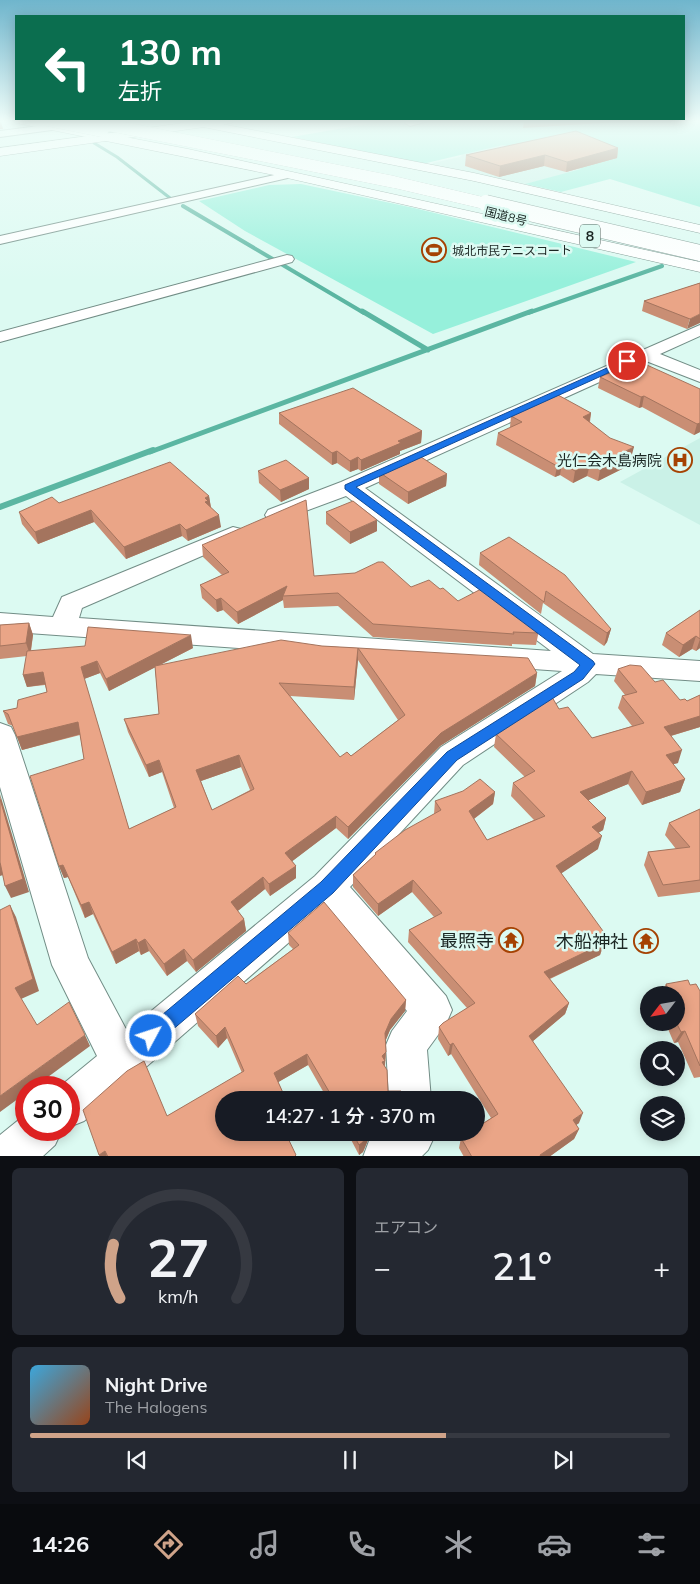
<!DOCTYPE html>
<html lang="ja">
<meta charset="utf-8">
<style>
body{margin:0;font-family:Mulish,"Noto Sans JP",sans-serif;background:#242831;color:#f1f3f6;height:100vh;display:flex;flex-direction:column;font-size:19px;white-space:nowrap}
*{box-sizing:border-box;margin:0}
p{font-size:16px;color:#9ea1a6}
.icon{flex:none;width:28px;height:28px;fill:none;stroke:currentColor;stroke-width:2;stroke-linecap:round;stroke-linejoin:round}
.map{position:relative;height:1156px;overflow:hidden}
.drawer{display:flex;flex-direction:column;gap:12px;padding:12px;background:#0d0f14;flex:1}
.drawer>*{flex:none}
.top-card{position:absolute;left:15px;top:15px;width:670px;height:105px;border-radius:0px;box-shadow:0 2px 12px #0003;background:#0b6e4f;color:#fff;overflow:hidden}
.needle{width:32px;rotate:239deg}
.controls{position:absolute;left:640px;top:986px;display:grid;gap:10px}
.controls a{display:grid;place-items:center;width:45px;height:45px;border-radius:50%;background:#171b24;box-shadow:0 2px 12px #0003;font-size:25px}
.speed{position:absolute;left:15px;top:1076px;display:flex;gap:10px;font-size:25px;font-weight:700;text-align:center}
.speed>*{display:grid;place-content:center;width:65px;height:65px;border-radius:50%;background:#171b24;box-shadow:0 2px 12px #0003;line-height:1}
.speed .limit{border:8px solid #d22;background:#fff;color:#111}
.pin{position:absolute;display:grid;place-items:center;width:42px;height:42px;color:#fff;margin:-21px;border:2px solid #fff;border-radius:50%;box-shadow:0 1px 5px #0007}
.me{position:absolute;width:55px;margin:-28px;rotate:50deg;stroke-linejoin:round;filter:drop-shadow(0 0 4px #0008)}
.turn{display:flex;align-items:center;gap:18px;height:105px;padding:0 20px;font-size:22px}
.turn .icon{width:65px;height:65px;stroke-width:2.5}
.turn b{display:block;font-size:35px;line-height:42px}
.big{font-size:38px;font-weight:600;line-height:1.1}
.drawer .tile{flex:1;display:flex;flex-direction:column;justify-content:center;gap:8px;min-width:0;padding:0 18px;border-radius:8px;background:#242831}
.drawer .dial{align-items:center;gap:0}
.dial svg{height:130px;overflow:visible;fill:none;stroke:#363941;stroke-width:7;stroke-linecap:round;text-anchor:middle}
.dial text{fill:#f1f3f6;stroke:none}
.song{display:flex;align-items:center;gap:15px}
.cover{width:60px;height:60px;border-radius:8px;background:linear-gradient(135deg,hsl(200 70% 55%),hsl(20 70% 35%))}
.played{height:5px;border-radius:2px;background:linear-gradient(90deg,#cfa389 65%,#363941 65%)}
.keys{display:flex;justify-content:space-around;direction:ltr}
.heat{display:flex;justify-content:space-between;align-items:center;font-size:28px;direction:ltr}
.drawer .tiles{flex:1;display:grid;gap:12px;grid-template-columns:1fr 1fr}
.tile:last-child{grid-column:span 2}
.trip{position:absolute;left:215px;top:1091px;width:270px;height:50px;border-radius:25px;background:#171b24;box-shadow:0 2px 12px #0003;font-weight:600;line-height:50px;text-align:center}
.dock{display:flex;height:80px;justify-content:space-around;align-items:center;background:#090b0e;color:#9ea1a6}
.dock .icon{width:35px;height:35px}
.dock .selected{color:#cfa389}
.dock b{font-size:22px;color:#f1f3f6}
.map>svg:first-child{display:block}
</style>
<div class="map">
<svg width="700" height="1157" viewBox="0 0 700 1157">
<rect width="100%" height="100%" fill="#dcfaf2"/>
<path fill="#caf1e7" d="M503,145L582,170L525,184L433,166V163L460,157L463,154Z
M700,438V525L620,482Z"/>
<path fill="#96f0db" d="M389,120H700V207L610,179L561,192L525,184L581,169L503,145L422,164L292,137Z
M301,184L414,208L636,262L433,334L245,231L199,201L269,185Z"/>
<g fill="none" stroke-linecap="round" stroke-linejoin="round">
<path stroke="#5bb6a2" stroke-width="3" d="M94,143L117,157L170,198"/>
<path stroke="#5bb6a2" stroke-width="4" d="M183,206L364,313
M528,313L662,266"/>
<path stroke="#5bb6a2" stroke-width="5" d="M362,311L428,350
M150,452L532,311"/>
<path stroke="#5bb6a2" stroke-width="6" d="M0,507L153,450"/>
<defs>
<path id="minor" d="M409,120H431L410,126L405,123Z
M55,124L60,127L59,129L0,137V131Z
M288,172L294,175L292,177L0,244V236Z
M287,255L292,256L294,259L292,262L0,342V332Z
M700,325V336L660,354L700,370V382L646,361L365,488L593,654L700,661V681L596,674L588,682L463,765L350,887L446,996L452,1010L446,1024L427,1050L431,1100H389L386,1045L392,1031L407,1011L325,911L84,1121L69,1127V1088H58L97,1056L52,965L0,787V723L11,727L15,735L88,958L127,1031L315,876L441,747L562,671L0,631V613L53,617L62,597L233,527L241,529L245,534L241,539L82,608L79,618L551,651L346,496L276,522L268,520L265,515L268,510L341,482Z
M26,1114V1130H62L55,1145L42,1157H0V1135Z
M381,1132H435V1135L428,1150L421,1157H363L369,1141Z"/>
<path id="major" d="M206,120H237L232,123L0,156V148Z"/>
<path id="highway" d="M12,120H36L188,149L700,262V272L274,175L17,123Z
M178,120H201L474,173L700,225V233L474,181L183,123Z"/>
</defs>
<use href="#minor" stroke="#728d86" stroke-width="2"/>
<use href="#major" stroke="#728d86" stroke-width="1"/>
<use href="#highway" stroke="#728d86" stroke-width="1"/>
<use href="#minor" fill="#fff" fill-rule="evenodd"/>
<use href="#major" fill="#fff" fill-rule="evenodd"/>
<use href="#highway" fill="#fff" fill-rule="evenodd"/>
<defs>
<path id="highway-bridge-far1" d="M47,120L102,131
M84,120L394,182L492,205"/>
<path id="highway-bridge" d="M486,203L700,253"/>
</defs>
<use href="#highway-bridge-far1" stroke="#728d86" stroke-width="12" stroke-linecap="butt"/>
<use href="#highway-bridge" stroke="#728d86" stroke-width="17" stroke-linecap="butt"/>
<use href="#highway-bridge-far1" stroke="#fff" stroke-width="12"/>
<use href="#highway-bridge" stroke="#fff" stroke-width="16"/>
</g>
<path fill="#c98e74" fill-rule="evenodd" d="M618,148L617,158L566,172L544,166L499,177L465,166L466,155Z
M700,283L687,329L642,311L644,301Z
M600,377L700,389V432L694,435L642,407L639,408L598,388Z
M279,413L422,431L421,443L400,451V454L361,471L358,469L350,472L337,463L332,465L279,424Z
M591,413L590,422L631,458L628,460L626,467L598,481L587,476L573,483L560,475L555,477L496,445L498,433L511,428L510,427L511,416Z
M258,471L309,478V489L281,502L259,483Z
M379,472L447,474L446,486L408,504L379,484Z
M209,496L211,508L221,527L188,541L182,536L126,559L94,522L38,544L22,524L19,512L59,503Z
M326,512L377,531L350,544L326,524Z
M202,545L314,576L411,587L440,589L458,601L539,630L536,645L512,644V646L373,637L338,606L284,608L283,600L238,624L223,610L217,612L202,598L200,585L222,575L203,557Z
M480,553L611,629L607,642L604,646L543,603L541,614L479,565Z
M700,610V648L696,651L692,649L679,657L662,645L666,633Z
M29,623L33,635L31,651L193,648L158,666L322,646L358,648V660L354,700L290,696L340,757L351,756L398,720L358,660V648L537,673L535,686L440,746L348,839L336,828L292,861L296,866V878L270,896L265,889L237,911L244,919L246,931L196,972L187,961L167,976L149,951L141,955L139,951L116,964L93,914L85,918L68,877L64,878L59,866L84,759L80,735L22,750L13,726L8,724L3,711L17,708L47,692L45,685L27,687L23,675L27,656L0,659V625ZM155,667L159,714L124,719L128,732L149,777L162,772L174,808L129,829L84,679L100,673L109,691ZM241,767L250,790L212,810L201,781Z
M618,669L655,682L680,700L687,701L700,695V727L671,736L678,763L673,764L685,779L680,792L642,805L628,784L588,800L606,818L603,830L598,833V849L561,873L604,943L600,955L550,979L569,1003L565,1014L533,1041L579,1123L576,1125L579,1129L574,1139L549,1157H464L459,1148L461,1138L491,1118L451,1054L448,1056L438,1039L439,1027L467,1008L408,942L409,930L434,917L412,892L378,916L353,887V875L375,855V853L434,814L435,801L495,792L493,804L474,819L487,840L534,820L511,796L513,783L525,777L494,747L496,734L559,709L592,738L632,726L618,708L622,696L625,695L614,681Z
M700,809V892L658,897L644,865L648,852L676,849L665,835L669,823Z
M288,933L406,1000L405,1011L390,1030L385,1042L386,1052L385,1066L388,1091L406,1100H328L308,1065L278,1082L284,1095L285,1100H224L296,1157H100L99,1155L242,1073L227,1038L218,1048L198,1026L195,1014L246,984L293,949L289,945Z
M666,984L690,985L700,991V1077L694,1078L678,1042L674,1043L665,1022H676V995H660Z
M347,1132H377L368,1140L363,1152L359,1155Z"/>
<path fill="#a4745e" d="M524,120H650L523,128Z
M0,122H1L3,129H0Z
M618,148L617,158L566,172L567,162Z
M545,155L544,166L499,177L500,166Z
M700,314V323L687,329L690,319Z
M644,396L642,407L639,408L641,397Z
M591,413L589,424L583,417Z
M700,423V432L694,435L697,424Z
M422,431L421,443L400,451V454L361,471V460L398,441Z
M634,447L631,458L628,460L626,467L598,481L600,470L624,452Z
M337,451V463L332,465V453Z
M358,457V469L350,472V461Z
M562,463L560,475L555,477L557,466Z
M590,464L587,476L573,483L575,471Z
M447,474L446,486L408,504V492Z
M309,478V489L281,502L280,490Z
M209,496L211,508L205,502V498Z
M91,510L94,522L38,544L35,532Z
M219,515L221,527L188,541L186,530Z
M377,520V531L350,544V532Z
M180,524L182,536L126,559L124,547Z
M287,586L283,596V600L238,624L237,612Z
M221,598L223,610L217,612L216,600Z
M29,623L33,635L30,655L26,643Z
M611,629L607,642L604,646L607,633Z
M191,635L193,648L109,691L106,679Z
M696,636L692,649L679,657L683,645Z
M700,639V648L696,651Z
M358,648V660L354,700V687Z
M97,661L100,673L84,679L81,667Z
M43,672L47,684L27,687L23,675Z
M537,673L535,686L440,746L348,839V827L441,733Z
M700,716V727L660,739L664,727Z
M78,722L81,734L22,750L17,737Z
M682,750L678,763L662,767L666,755Z
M239,755L241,767L198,782L196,770Z
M159,760L162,772L149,777L146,765Z
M632,771L628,784L577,805L580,792Z
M685,779L680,792L642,805L646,792Z
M495,792L493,804L467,824L469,811Z
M0,794L29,892L11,898L5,886Z
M336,816V828L286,866L285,853Z
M606,818L603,830L588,839L592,827Z
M602,836L598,849L553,879L556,866Z
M0,862L6,874L0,876Z
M63,865L68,877L64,878L59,866Z
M296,866V878L270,896L269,884Z
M263,877L265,889L233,915L231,902Z
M413,880L412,892L378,916V904Z
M89,902L93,914L85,918L81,905Z
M10,905L16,917L39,991L21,999L15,988Z
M244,919L246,931L196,972L193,960Z
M136,939L139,951L116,964L112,952Z
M145,939L149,951L141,955L138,943Z
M604,943L600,955L540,983L544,972Z
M184,949L187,961L167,976L164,964Z
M406,1000L405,1011L390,1030L384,1044L385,1033L391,1019Z
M569,1003L565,1014L526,1047L529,1036Z
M225,1027L227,1038L218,1048L216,1036Z
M685,1031L678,1042L674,1043L681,1032Z
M85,1035L90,1046L33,1088H26V1093L0,1112V1096Z
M453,1043L451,1054L448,1056L450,1045Z
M386,1052L384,1072L382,1073V1056Z
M307,1054L308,1065L275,1084L274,1073Z
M284,1095L285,1100H278L277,1099Z
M583,1113L579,1123L569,1130L573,1120Z
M579,1129L574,1139L549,1157H540V1155Z
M367,1132H377L368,1140L363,1152L359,1155V1145Z
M105,1151L107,1157H100L99,1155Z"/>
<path fill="#eaa587" stroke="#a4745e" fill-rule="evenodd" d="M576,131L618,148L567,162L545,155L500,166L466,155Z
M700,283V314L690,319L644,301Z
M638,361L700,389V423L697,424L644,396L641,397L600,377Z
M353,388L422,431L398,441L401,443L361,460L358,457L350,461L337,451L332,453L279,413Z
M558,395L591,413L583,417L610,438L634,447L624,452L629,455L600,470L590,464L575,471L562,463L557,466L498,433L522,422L511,416Z
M418,455L447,474L408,492L379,472Z
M286,460L309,478L280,490L258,471Z
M170,462L209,496L205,498L208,501L205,502L219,515L186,530L180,524L124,547L91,510L35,532L19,512L52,497L59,503Z
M306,500L314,576L355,573L378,562H383L411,587L429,580L440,589L443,588L458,601L483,588L539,630L538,633L513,632L514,634L373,624L338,593L283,596L287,586L237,612L221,598L216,600L200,585L229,572L202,545Z
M353,501L377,520L350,532L326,512Z
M509,537L565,575L611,629L607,633L546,591L544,602L480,553Z
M700,610V639L696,636L683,645L666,633Z
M29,623L26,643L0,646V625Z
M88,627L191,635L106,679L97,661L81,667L129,829L176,807L159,760L146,765L124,719L159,714L155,666L281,640L322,646L358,648L354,687L279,683L340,757L347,752L351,756L405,715L358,648L528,658L537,673L441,733L348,827L336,816L285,853L296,866L269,884L263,877L231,902L244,919L193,960L184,949L164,964L145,939L138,943L136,939L112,952L89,902L81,905L63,865L59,866L30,776L84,759L78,722L17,737L8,714L3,711L17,708L18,700L47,692L43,672L23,675L27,651L85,646ZM239,755L254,789L212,810L196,770Z
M630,665L641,666L655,682L663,680L680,700L685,699L687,701L700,695V716L664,727L682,750L666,755L685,779L646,792L632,771L580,792L606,818L592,827L602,836L556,866L603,931L604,943L544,972L569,1003L529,1036L583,1113L573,1120L579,1129L540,1155L541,1157H472L461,1138L470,1132H476V1128L498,1114L453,1043L450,1045L439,1027L443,1023L475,1003L409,930L442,913L413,880L378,904L353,875L376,854L375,853L405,830L441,810L435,801L463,791L480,779L495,792L469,811L487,840L545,816L513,783L535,771L496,734L552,697L559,709L568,707L592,738L644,723L622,696L637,692L618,669Z
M0,799L23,879L5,886L0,862Z
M700,809V880L663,885L648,852L690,847L669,823Z
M324,902L406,1000L391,1019L385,1033L386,1052L382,1056L385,1061L382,1062L387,1070L388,1091H401L406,1100H334L307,1054L274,1073L284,1095L277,1099L278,1100H224V1132H285L296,1155L294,1157H108L105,1151L99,1155L83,1110L127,1071L144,1061L167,1116L244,1071L225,1027L216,1036L195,1014L238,976L246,984L299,945L288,933Z
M10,905L33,979L15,988L37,1025L69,1002L85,1035L0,1096V910Z
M688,980L690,985L696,984L700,991V1066L685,1031L681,1032L676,1022V995H663L662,991L668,989L666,984Z
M352,1132H367L363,1142L359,1145Z"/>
<linearGradient id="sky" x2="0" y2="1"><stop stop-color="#6fb5cc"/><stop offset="0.43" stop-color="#effdf9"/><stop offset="1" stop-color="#effdf9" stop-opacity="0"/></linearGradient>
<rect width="700" height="282" fill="url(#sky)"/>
<path fill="#1a73e8" stroke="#114b97" d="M627,359L631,361L630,363L356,487L593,661L595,664L583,679L457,760L333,893L157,1043L151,1045L144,1043L141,1036L144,1030L321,882L447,752L574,672L580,665L345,489V485Z"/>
<defs>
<symbol id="stadium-ring" viewBox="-11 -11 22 22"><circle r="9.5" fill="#dcfaf2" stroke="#a54203" stroke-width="1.5"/><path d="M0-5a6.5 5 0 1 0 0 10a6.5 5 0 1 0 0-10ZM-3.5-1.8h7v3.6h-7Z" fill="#a54203"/></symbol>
<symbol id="hospital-ring" viewBox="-11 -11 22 22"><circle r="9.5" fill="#dcfaf2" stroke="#a54203" stroke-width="1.5"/><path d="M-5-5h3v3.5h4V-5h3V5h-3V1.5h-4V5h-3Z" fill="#a54203"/></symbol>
<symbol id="temple-ring" viewBox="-11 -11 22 22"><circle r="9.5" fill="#dcfaf2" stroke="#a54203" stroke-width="1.5"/><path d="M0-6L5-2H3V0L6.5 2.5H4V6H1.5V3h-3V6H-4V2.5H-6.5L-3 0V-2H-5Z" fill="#a54203"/></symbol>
</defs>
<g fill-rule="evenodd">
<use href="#stadium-ring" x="420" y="236" width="28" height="28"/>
<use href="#hospital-ring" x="666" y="446" width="28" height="28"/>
<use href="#temple-ring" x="497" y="926" width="28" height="28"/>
<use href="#temple-ring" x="632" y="927" width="28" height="28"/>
</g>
<g text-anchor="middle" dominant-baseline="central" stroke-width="5" stroke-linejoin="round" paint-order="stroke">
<g font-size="12" fill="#1b2623" stroke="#dcfaf2">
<text transform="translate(506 216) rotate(14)">国道8号</text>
</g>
<g font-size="12" fill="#1b2623" stroke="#dcfaf2" text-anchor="start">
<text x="452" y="250">城北市民テニスコート</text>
</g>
<rect fill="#dcfaf2" stroke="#556661" stroke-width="1" x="580" y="224.5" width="20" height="23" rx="4"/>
<g font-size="14" font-weight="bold" fill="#1b2623">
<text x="590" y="236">8</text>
</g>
<g font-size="15" fill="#1b2623" stroke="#dcfaf2" text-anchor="end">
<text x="662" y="460">光仁会木島病院</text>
</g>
<g font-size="18" fill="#1b2623" stroke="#dcfaf2" text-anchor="end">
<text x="494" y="940">最照寺</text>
<text x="628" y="941">木船神社</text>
</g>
</g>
</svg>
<div class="controls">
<a><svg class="needle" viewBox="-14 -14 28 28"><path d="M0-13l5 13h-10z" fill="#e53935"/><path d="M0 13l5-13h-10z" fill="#9ea1a6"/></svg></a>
<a><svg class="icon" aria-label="search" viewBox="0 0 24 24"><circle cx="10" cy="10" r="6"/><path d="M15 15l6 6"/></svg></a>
<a><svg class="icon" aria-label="layers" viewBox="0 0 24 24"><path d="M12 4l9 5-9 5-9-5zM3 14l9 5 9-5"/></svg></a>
</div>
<div class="speed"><div class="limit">30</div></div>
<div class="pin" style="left:627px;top:361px;background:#d93025"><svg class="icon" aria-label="arrive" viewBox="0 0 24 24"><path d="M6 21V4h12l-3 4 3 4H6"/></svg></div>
<svg class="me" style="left:151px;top:1036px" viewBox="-20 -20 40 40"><circle r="17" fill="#1a73e8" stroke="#fff" stroke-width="3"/><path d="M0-11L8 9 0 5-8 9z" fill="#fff"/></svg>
<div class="trip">14:27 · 1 分 · 370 m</div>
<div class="top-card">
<div class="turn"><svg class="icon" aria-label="left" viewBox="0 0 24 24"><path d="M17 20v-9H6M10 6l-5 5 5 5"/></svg><div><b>130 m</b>左折</div></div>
</div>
</div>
<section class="drawer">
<div class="tiles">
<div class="tile dial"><svg viewBox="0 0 100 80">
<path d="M14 69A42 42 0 1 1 86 69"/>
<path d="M14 69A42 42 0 0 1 10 36" stroke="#cfa389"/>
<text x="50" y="56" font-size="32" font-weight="700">27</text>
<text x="50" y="72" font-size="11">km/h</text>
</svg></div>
<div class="tile"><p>エアコン</p>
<div class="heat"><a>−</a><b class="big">21°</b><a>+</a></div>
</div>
<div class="tile">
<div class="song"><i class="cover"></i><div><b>Night Drive</b><p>The Halogens</p></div></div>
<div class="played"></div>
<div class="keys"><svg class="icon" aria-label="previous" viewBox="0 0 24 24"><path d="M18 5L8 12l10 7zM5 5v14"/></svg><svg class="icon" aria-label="pause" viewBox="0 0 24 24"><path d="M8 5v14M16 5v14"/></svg><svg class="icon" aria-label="next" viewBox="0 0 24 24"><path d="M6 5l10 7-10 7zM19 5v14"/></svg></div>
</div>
</div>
</section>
<nav class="dock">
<b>14:26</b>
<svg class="icon selected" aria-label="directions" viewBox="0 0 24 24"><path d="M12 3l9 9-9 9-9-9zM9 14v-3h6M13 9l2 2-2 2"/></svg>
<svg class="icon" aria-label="music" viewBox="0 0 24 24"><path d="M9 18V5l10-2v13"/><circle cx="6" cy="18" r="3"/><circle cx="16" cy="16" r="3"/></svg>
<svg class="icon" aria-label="phone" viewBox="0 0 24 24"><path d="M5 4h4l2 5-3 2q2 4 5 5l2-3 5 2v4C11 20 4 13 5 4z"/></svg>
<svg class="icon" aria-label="climate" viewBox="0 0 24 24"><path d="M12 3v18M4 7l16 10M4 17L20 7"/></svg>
<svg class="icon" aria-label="car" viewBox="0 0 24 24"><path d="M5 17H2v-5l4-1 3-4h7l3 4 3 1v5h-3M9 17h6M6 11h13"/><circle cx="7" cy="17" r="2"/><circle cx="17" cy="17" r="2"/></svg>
<svg class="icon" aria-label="filters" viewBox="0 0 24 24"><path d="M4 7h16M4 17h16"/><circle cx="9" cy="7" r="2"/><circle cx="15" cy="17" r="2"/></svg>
</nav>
